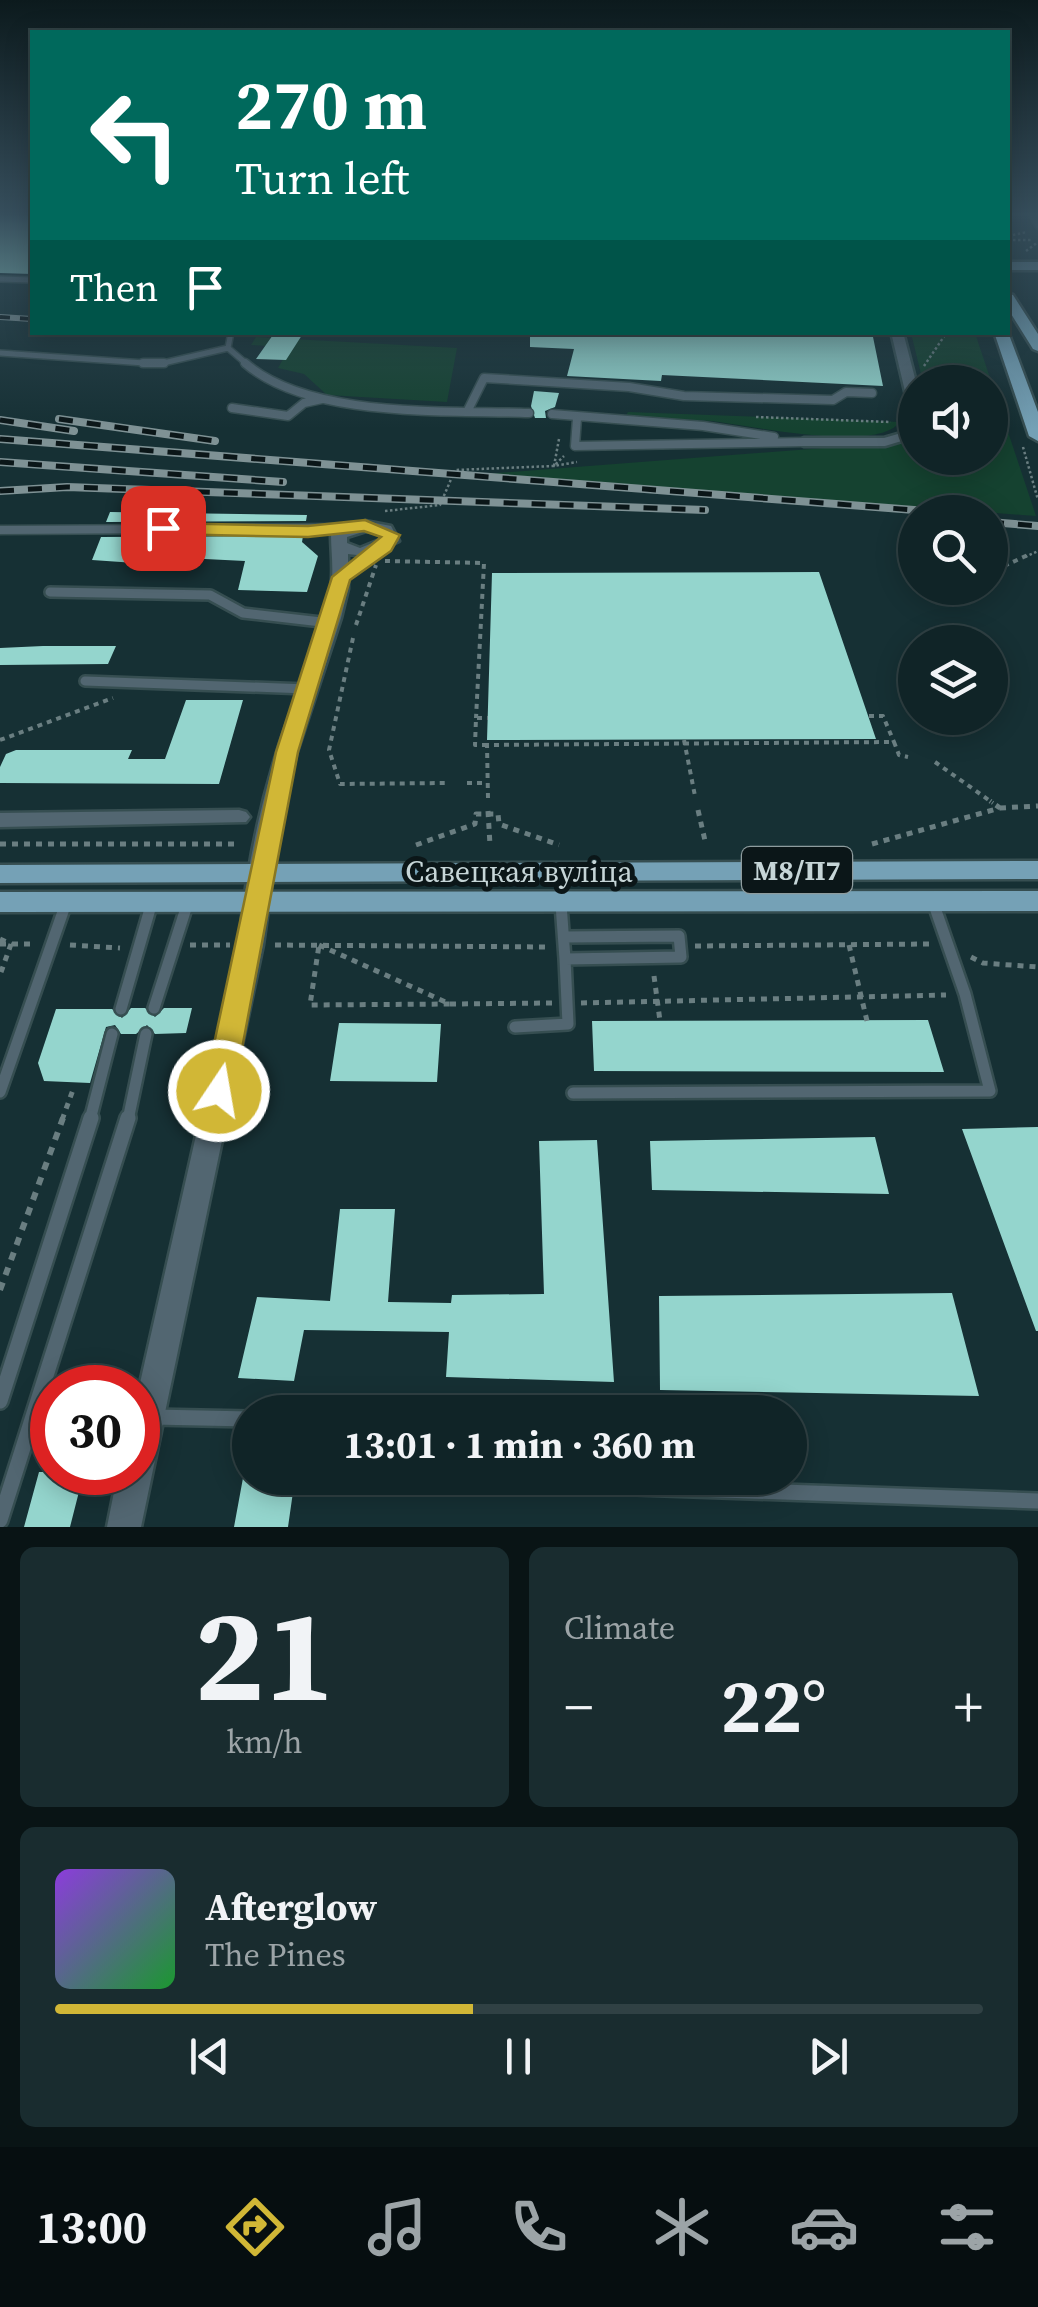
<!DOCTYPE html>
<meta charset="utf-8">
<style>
body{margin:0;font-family:"Source Serif 4",serif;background:#192c2f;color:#f1f3f6;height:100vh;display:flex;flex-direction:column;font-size:38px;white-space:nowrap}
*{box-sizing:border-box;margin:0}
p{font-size:32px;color:#9ca4a7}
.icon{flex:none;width:55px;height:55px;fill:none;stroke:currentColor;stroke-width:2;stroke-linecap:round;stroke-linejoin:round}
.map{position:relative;height:1527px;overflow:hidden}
.details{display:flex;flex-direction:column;gap:20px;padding:20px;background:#091415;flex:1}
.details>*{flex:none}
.guide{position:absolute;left:30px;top:30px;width:980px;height:305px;border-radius:0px;box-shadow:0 5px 25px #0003,0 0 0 2px #304144;background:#00695c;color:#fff;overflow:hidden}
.buttons{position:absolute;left:898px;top:365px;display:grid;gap:20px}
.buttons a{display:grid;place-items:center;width:110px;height:110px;border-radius:50%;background:#102427;box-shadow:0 5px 25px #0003,0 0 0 2px #304144;font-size:50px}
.speed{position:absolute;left:30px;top:1365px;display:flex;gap:20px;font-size:50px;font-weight:700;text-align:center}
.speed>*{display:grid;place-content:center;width:130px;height:130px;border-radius:50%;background:#102427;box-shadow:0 5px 25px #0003,0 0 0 2px #304144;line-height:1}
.speed .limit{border:15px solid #d22;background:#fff;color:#111}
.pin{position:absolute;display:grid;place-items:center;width:85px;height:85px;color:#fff;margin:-42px;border-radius:20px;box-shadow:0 5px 15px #0006}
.me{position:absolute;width:110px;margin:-55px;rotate:12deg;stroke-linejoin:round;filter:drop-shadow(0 0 8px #0008)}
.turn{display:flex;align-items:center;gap:35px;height:210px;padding:0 40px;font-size:45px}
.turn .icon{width:130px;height:130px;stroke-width:2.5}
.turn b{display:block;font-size:70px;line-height:85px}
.then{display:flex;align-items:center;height:95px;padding:0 40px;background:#0003;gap:20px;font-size:38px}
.big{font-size:75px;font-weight:700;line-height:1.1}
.details .card{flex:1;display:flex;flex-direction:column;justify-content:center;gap:15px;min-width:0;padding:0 35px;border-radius:15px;background:#192c2f}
.details .dial{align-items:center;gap:0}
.dial b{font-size:130px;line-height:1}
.song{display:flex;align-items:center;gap:30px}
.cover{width:120px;height:120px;border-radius:15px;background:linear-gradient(135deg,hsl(270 70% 55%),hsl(130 70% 35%))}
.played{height:10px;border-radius:5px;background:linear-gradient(90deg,#d1b736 45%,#304144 45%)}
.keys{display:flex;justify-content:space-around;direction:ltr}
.heat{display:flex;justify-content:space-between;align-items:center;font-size:55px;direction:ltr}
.details .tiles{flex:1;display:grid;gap:20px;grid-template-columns:1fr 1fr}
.card:last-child{grid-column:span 2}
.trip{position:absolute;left:232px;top:1395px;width:575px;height:100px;border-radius:50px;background:#102427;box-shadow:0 5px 25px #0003,0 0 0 2px #304144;font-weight:700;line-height:100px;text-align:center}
.tabs{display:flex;height:160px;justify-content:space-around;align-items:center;background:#060e10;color:#9ca4a7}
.tabs .icon{width:70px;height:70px}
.tabs .active{color:#d1b736}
.tabs b{font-size:45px;color:#f1f3f6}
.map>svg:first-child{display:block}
</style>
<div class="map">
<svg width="1038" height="1527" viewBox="0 0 1038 1527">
<rect width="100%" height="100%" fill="#163034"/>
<path fill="#154230" d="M911,333H975L1036,516L484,474L915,441V458H990V382H923Z
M256,337L457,348L447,402L327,395L304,374L278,368L290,347L251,345Z
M628,412L900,422C876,454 748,425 711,421C683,419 654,419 625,417Z"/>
<path fill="#94d5cd" d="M0,215H32V274L0,273Z
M275,332H304L286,360L256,359Z
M530,332H872L883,386L662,375L661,381L567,376L574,349L530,347Z
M534,391L559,393L555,407L545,411L546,418H535L531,406Z
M110,512L307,515L306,521L106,522Z
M303,536L302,542L318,556L307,592L238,590L245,561L185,558L179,566L92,560L101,537Z
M819,572L876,739L487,740L492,573Z
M43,646H116L108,664L0,665V648Z
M186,700H243L219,784L0,783V767L6,754L16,750H132L128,759H165Z
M131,1008H145L155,1017L164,1008H192L186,1033L155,1034L147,1025L136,1034H121L115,1025L106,1027L90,1083L44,1081L38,1063L56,1009H112L122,1018Z
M928,1020L944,1072L594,1071L592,1021Z
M339,1023L441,1024L437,1082L330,1081Z
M1038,1127V1331H1036L962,1129Z
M875,1137L889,1194L652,1190L650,1141Z
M597,1140L614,1382L446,1377L449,1332L304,1330L294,1381L238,1378L257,1297L330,1301L340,1209H395L388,1302L451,1303L452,1295L544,1294L539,1141Z
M952,1293L979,1396L660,1390L659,1296Z
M39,1472H84L70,1527H24Z
M243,1478H295L288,1527H234Z"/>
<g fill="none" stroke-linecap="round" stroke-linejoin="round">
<defs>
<path id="lane-far4" d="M1032,215L1038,226
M0,279L32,280
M231,332L228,348L248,365
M0,353L159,364L228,348"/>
<path id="lane-far3" d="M143,363H164
M245,363C309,419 448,410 529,413
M232,408L288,416L304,403L322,399
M468,410L484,378L629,387L684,396L833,400L846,392L872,393
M552,414L703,426L774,437
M577,418L575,446L804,442
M0,530L349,528"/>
<path id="lane-far2" d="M50,592L210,595L243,613L330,623
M85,681L307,689"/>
<path id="lane-far1" d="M561,904L565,959L681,957L679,936L564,937
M154,1008L188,902
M121,1009L152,902
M515,1027L568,1024L565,959
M0,1092L66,903
M573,1093L990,1091L965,994L933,902
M90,1120L112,1034
M128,1120L146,1034"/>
<path id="lane" d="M0,1401L91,1118
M153,1417L250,1419
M383,1478L1038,1501
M0,1520L128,1118"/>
<path id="street" d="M891,332H903L916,382L915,408L908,404Z
M915,429V437L885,446H804L797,442L804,438H884Z
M365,521L391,526L399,541L366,556L348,554V589L341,618L296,755L280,825L263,945L141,1527H107L118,1472H138V1392L239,945C245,879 258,812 278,749C295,695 322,643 331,588C334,569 331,552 331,534ZM366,531L379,533L382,539L360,548L347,543V537Z
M239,810L246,812L250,817L246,822L0,827V813Z"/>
<path id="secondary" d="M1008,262H1038V270H1008Z"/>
<path id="primary" d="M1008,294L1013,295L1038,334V351L1033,349L1008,309Z
M994,332H1008L1038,412V441L1029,436Z
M1038,861V879L0,883V865Z
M1038,891V911L0,912V892Z"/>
</defs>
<use href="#lane-far4" stroke="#364e51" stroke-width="8"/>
<use href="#lane-far3" stroke="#364e51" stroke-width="11"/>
<use href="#lane-far2" stroke="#364e51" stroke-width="14"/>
<use href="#lane-far1" stroke="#364e51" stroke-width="16"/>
<use href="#lane" stroke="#364e51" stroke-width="20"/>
<use href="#street" stroke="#364e51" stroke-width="5"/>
<use href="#secondary" stroke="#364e51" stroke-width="5"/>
<use href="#primary" stroke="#364e51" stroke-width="5"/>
<path stroke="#6a7e81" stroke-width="2.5" stroke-dasharray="2.5 2.5" stroke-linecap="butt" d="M1008,236L1027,232
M1008,240H1033
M1026,251L1038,242
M924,366L947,332
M756,417L891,422
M559,439L554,466L577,462
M1023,447L1038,500
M385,511L440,505L455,470L554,466L564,456
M1025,557L1038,551"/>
<path stroke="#6a7e81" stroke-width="4" stroke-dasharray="5 5" stroke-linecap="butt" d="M385,561L484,563L476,718
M1004,566L1030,554
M356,625L376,565
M353,638L329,750L340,784L446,783
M869,716H883L894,742
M0,740L113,698
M684,740L695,796
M487,745H475L476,718H488
M935,762L993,803
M467,783H487
M488,798L487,745L894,742L899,755L908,757"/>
<path stroke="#6a7e81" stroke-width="5" stroke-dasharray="6 6" stroke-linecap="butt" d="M1000,808L1038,806
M698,810L706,845
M488,811L490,845
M0,844H235
M872,844L1000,808L990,801
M416,845L475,824L476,814H498L499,824L559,845
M0,939L11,944L0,975
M0,944H35
M70,945L120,948
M190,945H230
M275,945L550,947
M319,945L450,1004L310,1005Z
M849,945L867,1021
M695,946L930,944
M971,957L983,963L1038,967
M654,976L660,1021
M581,1003L946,995
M450,1004L552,1003
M62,1120L74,1087"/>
<path stroke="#6a7e81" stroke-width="6" stroke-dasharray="8 8" stroke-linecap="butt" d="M0,1290L63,1118"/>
<use href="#lane-far4" stroke="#526671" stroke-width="5"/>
<use href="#lane-far3" stroke="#526671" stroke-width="8"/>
<use href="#lane-far2" stroke="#526671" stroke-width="9"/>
<use href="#lane-far1" stroke="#526671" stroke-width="11"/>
<use href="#lane" stroke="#526671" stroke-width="15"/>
<use href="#street" fill="#526671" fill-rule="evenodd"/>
<use href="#secondary" fill="#668798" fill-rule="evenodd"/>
<use href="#primary" fill="#75a1b6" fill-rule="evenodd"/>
<defs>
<path id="rail-far1" d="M0,317L32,319"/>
<path id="rail" d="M59,419L215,441
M0,420L74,431
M0,439L940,512
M0,462L283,482
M0,491L67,487L705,510
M990,522L1038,526"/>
</defs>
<use href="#rail-far1" stroke="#7f9295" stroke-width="6"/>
<use href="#rail" stroke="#7f9295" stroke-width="8"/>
<use href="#rail-far1" stroke="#0b1618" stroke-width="4" stroke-dasharray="10" stroke-linecap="butt"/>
<use href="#rail" stroke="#0b1618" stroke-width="5" stroke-dasharray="14" stroke-linecap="butt"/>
</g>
<linearGradient id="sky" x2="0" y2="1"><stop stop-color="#0c1a1d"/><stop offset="0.5" stop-color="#364e5c"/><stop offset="1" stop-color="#364e5c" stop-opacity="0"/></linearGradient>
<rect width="1038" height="429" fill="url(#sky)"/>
<path fill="#d1b736" stroke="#887723" stroke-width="2.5" d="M365,520L400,535L391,551L350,580L298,752L234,1091L230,1099L219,1103L208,1099L204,1091L276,752L332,577L381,537L364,531L308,537L163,534L154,528L163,523L308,526Z"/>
<g text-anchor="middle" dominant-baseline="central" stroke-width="10" stroke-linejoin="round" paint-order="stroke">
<rect fill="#0b1618" stroke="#8e9c9e" stroke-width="2.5" x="742" y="847" width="110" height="46" rx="8"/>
<g font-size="28" font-weight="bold" fill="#c6d5d7">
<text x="797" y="870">М8/П7</text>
</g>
<g font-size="30" fill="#c6d5d7" stroke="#0b1618">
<text x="519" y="871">Савецкая вуліца</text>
</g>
</g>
</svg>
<div class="buttons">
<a><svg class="icon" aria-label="sound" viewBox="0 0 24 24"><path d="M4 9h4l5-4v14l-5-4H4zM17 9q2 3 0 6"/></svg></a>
<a><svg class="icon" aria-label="search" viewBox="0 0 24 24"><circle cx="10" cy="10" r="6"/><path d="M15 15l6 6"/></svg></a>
<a><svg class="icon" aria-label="layers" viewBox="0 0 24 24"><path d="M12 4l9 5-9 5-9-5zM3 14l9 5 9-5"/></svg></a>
</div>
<div class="speed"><div class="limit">30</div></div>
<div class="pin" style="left:163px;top:528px;background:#d93025"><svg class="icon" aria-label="arrive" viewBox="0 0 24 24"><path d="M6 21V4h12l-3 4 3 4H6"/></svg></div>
<svg class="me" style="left:219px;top:1091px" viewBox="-20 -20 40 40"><circle r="17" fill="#d1b736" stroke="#fff" stroke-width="3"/><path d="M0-11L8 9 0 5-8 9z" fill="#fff"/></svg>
<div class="trip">13:01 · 1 min · 360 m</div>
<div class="guide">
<div class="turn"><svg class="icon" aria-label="left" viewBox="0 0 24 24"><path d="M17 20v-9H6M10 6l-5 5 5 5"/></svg><div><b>270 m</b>Turn left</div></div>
<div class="then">Then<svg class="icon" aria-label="arrive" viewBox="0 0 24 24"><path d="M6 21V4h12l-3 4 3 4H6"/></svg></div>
</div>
</div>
<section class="details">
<div class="tiles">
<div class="card dial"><b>21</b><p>km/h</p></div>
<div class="card"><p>Climate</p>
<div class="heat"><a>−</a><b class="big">22°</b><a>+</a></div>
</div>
<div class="card">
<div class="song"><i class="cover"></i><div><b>Afterglow</b><p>The Pines</p></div></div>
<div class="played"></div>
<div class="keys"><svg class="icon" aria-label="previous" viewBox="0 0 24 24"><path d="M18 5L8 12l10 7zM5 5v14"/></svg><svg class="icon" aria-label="pause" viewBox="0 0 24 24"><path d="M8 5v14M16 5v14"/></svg><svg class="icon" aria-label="next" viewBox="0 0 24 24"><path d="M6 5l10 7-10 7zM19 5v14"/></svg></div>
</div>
</div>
</section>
<nav class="tabs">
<b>13:00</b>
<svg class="icon active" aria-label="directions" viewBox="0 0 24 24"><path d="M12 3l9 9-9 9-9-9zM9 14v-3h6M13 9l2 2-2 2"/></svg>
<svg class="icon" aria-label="music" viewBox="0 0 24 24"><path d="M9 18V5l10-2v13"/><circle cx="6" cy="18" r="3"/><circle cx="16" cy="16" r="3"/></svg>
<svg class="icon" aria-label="phone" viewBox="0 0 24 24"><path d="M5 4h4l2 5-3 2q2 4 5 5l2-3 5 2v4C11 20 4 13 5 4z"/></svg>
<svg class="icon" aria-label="climate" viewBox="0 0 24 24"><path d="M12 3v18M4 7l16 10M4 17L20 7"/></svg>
<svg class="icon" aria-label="car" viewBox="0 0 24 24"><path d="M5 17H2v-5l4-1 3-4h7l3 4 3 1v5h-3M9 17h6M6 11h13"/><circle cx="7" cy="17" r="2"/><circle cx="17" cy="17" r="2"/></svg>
<svg class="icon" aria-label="filters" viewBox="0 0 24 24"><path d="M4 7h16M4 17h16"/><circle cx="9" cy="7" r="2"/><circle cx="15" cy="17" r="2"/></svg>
</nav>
